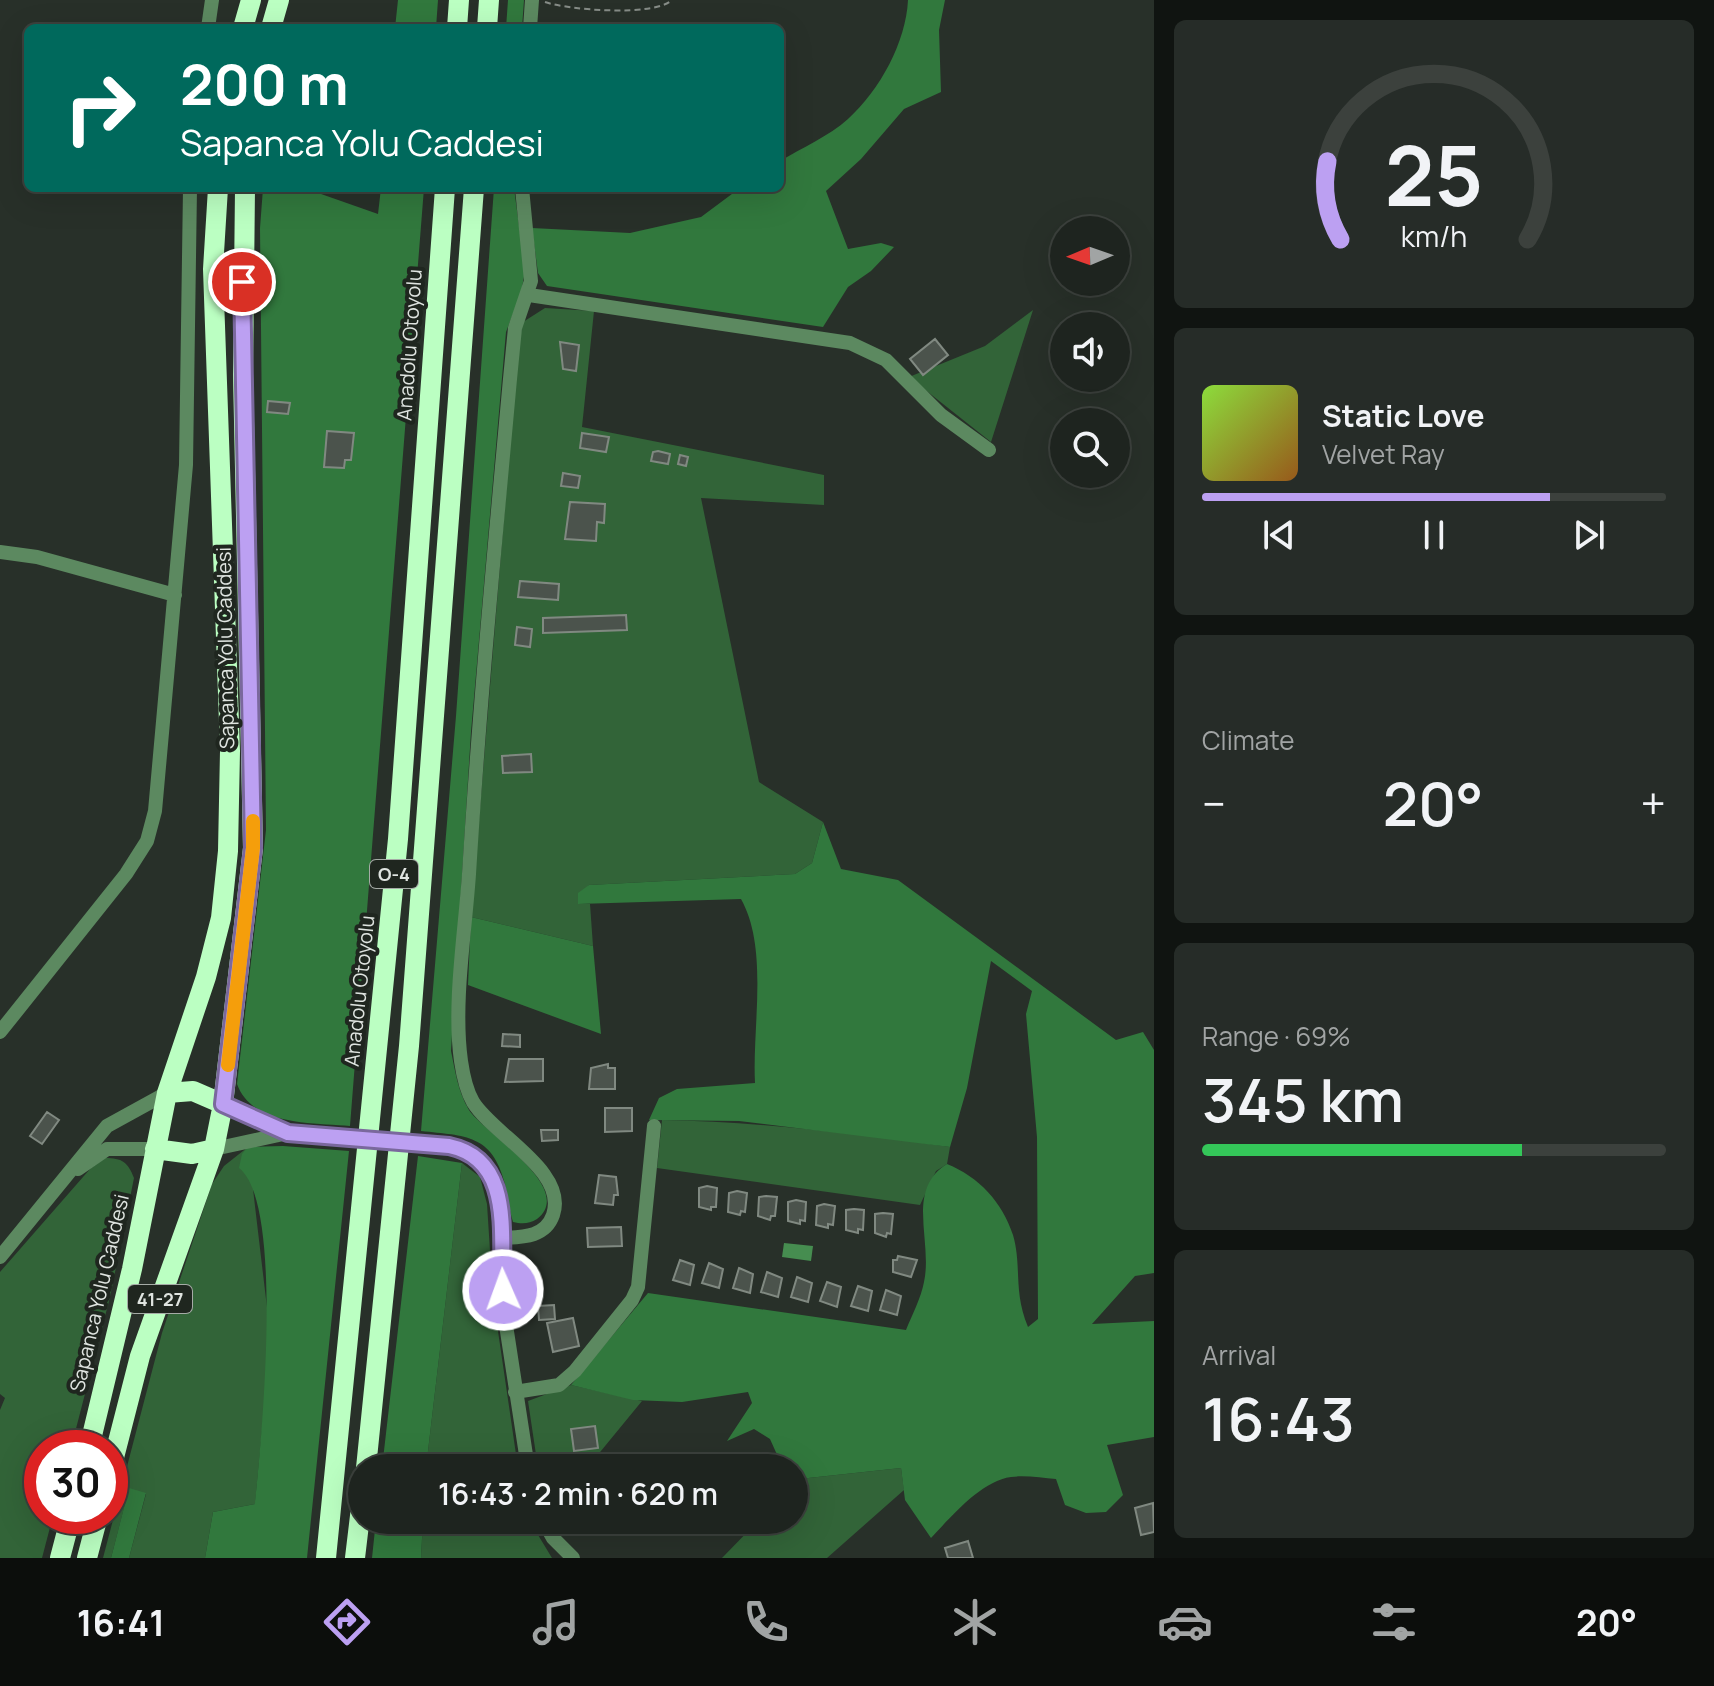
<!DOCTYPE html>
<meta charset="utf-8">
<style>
body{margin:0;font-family:Manrope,sans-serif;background:#262c28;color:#f1f3f6;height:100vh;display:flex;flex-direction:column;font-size:30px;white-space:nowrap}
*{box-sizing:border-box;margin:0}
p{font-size:26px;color:#a1a4a4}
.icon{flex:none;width:44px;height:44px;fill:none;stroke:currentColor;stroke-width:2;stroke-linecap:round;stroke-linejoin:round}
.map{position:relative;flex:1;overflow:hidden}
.details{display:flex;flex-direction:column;gap:20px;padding:20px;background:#101411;width:560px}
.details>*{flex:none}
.guide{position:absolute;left:24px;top:24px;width:760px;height:168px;border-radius:12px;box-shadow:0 8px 32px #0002,0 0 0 2px #3c413d;background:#00695c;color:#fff;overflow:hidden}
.needle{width:52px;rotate:268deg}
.buttons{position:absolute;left:1050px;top:216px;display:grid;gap:16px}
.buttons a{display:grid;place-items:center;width:80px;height:80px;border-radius:50%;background:#1e241f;box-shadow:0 8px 32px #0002,0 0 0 2px #3c413d;font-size:40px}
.speed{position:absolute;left:24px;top:1430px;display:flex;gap:16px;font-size:40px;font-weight:700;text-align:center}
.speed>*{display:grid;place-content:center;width:104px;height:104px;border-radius:50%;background:#1e241f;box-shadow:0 8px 32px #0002,0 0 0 2px #3c413d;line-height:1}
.speed .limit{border:12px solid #d22;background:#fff;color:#111}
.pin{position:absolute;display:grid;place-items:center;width:68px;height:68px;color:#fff;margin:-34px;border:4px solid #fff;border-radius:50%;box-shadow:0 2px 8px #0007}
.me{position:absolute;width:88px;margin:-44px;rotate:358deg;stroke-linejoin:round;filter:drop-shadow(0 0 6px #0008)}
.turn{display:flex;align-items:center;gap:28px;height:168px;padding:0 24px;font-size:36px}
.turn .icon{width:104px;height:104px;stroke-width:2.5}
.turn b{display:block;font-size:56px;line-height:68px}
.big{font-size:60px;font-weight:600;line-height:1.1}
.details .card{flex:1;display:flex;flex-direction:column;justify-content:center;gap:12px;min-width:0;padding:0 28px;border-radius:12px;background:#262c28}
.details .dial{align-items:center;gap:0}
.dial svg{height:208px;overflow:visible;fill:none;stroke:#3c413d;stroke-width:7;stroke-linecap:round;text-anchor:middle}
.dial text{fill:#f1f3f6;stroke:none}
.song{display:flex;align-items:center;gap:24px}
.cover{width:96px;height:96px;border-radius:12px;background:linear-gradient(135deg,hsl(90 70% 55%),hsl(30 70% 35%))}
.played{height:8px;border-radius:4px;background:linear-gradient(90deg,#bca0f2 75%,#3c413d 75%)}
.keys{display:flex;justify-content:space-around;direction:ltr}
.heat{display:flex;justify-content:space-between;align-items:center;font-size:44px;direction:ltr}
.charge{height:12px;border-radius:6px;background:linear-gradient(90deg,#34c759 69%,#3c413d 0)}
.trip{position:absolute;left:348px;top:1454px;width:460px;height:80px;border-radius:40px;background:#1e241f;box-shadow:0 8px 32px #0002,0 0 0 2px #3c413d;font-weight:600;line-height:80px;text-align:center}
.tab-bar{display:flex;height:128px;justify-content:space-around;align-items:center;background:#0c0e0c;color:#a1a4a4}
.tab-bar .icon{width:56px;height:56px}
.tab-bar .current{color:#bca0f2}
.tab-bar b{font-size:36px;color:#f1f3f6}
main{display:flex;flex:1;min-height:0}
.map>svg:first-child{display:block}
</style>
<main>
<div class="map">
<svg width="1154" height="1558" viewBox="0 0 1154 1558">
<rect width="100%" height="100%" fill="#283029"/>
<path fill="#326438" d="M545,308L594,311L582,427L824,475V505L701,498L759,782L823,822L812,863L795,874L589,885L578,904H590L593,946L471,917L518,348L523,322Z
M1033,310L991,442L909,377L985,346Z
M662,1120C759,1122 854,1133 950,1147L947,1164L936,1171L920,1205L657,1168Z
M248,1147L268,1316L267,1378L255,1504L213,1512L205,1558H129L146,1494L129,1489L111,1558H103L162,1333L212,1184L224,1166Z
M105,1158C122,1158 128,1162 134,1178L110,1297L71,1448H42V1516H53L42,1558H0V1410L5,1398L0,1394V1272L90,1169Z
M462,1163L480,1177L487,1204L493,1297L518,1468H426Z
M571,1385L642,1401L587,1468H538L528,1401Z
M901,1468L904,1490L827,1558H722L759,1520H794V1485L799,1479Z
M423,1520H529L552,1558H421Z"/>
<path fill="#31783d" d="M398,0H438L436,28H395Z
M508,0H524L522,28H506Z
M908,0H945L939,30L941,92L904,109L861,159L826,191L848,249L881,243L894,247L871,271L848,287L823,327L547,286L538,273L532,228L630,233L701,217L740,188H780V161C802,148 829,136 848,119C880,90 906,42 908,0Z
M263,188H304L378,214L381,188H424L350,1126C313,1123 252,1126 237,1084L266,830L260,228Z
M494,188H514L525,271L521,293L506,332L471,732L451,1051C455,1070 458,1092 469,1110C483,1132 577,1188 537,1219C529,1224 522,1224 513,1222C509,1210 508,1197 505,1184C492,1134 466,1136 421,1131L456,716Z
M823,822L841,869L898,880L1116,1040L1143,1032L1154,1050V1273L1135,1276L1092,1324L1154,1321V1437L1107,1445L1123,1495L1106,1512L1086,1513L1065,1505L1056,1479C1042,1478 1025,1475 1011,1477C981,1481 951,1517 931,1538L905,1500L901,1468L799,1479L794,1477V1468H783L770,1439L754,1429L727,1441L752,1403L748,1392L682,1402L633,1400L571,1385L648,1293L906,1330C912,1315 921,1298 924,1282C933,1241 905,1190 947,1164C979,1177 1002,1202 1013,1235C1022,1266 1013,1291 1028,1327L1038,1319L1037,1137L1026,1014L1032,991L991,961L967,1088L950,1147L739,1121L649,1120L659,1098L677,1089L755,1083C752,1027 769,949 741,899L578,904V893L589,885L795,874L812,863Z
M471,917L593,946L601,1034L468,985Z
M283,1146L349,1151L307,1558H205L213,1512L255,1504C261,1445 285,1203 239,1168L242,1154L248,1147Z
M418,1156L462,1163L426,1468H382Z
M129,1488L146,1493L129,1558H111Z
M376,1520H423L421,1558H372Z"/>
<path fill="#468d50" d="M784,1243L813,1246L811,1261L782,1257Z"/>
<path fill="#4b534c" stroke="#808981" stroke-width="2" d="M935,339L948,355L923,375L910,359Z
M560,342L579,345L576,371L563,369Z
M268,401L290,403L288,414L267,412Z
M327,431L354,433L351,460H345L344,468L324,467Z
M582,433L609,437L606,452L580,448Z
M658,451L670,454L668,464L651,461L653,452Z
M680,455L688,457L686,466L678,464Z
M563,473L580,476L578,488L561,486Z
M570,502L605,504L604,523L597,522L596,541L565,539Z
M520,581L559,584L558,600L518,597Z
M626,615L627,630L543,633V618Z
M517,627L532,629L530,647L515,645Z
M531,754L532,772L503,773L502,756Z
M503,1034L520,1035V1047L502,1046Z
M509,1059H543V1081L505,1082Z
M608,1064V1068H615V1089H589L591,1068Z
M605,1108H632V1131L605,1132Z
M47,1112L59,1120L42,1144L30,1136Z
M541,1130H558V1140L542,1141Z
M599,1175L616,1177L618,1195H614L613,1205L595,1203Z
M707,1186L717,1188L716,1207H711V1210L699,1207V1188Z
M737,1191L747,1193L745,1212L741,1211L740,1215L728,1212L729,1193Z
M766,1196L777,1197L775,1216H771L770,1220L758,1216L759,1197Z
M796,1200L806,1202L805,1221L800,1220V1224L788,1221V1202Z
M824,1204L835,1206L833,1225L828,1224V1228L816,1225L817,1206Z
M854,1209L864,1210L863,1230L858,1229V1233L846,1230V1210Z
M883,1213L893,1214L891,1234L887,1233L886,1237L875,1233V1214Z
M621,1227L622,1246L588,1247L587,1228Z
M898,1256L917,1260L911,1277L893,1272V1260H897Z
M680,1260L694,1265L690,1285L673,1280Z
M709,1263L723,1269L719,1288L702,1283Z
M739,1268L753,1274L750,1293L733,1288Z
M767,1272L782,1278L778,1297L761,1292Z
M797,1277L812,1283L808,1302L791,1297Z
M827,1282L841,1287L837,1307L820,1301Z
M858,1286L872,1291L868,1311L851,1306Z
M886,1290L901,1296L897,1315L880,1310Z
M554,1305L555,1319L539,1320L538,1306Z
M573,1318L579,1346L553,1352L547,1323Z
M595,1426L598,1448L574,1451L571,1429Z
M1153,1503L1154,1532L1141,1535L1135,1508Z
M968,1541L973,1558H948L945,1548Z"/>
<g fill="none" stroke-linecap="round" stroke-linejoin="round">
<path stroke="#868c87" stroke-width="2" stroke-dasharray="6 4" stroke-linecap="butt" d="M545,2C568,10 654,17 672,0"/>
<path stroke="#5c8960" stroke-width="14" d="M208,28L212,0
M530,28L532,0
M529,295L850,343L886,360L941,415L989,450
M0,552L37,557L175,595
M0,1032L126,874L147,841L155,811L186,465L190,188
M223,1104L287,1133
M214,1149L288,1133L330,1135L456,1147L484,1164L495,1183L501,1205L504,1312L528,1468
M78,1169L107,1149H155
M501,1238C521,1237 545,1238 553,1215C568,1171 493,1135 473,1102C466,1090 463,1075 461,1061C453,1004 465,933 469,874C479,709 495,544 510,379L515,328L531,281L522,188
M0,1257L107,1126L167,1093
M515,1392L559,1385L575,1371L632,1300L638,1287L654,1126
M543,1520L553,1538L573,1558"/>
<path stroke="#bbffc2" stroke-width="20" d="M243,28L251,0
M271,28L279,0
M457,28L459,0
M487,28L489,0
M167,1093L193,1091L223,1104
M155,1149L192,1154L214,1149
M89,1448L132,1269L167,1093L206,977L221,918L228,851L230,751L213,269L218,188
M366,1468L409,1046L474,188
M110,1473L140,1356L214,1149L223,1104L253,848L243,374L245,188
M60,1558L71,1516
M87,1558L98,1516
M326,1558L398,839L445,188
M355,1558L362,1499"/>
</g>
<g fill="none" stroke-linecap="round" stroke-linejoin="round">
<defs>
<path id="route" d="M242,282L253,848L223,1104L288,1133L449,1146C516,1160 499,1239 503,1290"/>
</defs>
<use href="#route" stroke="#7a689d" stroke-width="20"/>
<use href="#route" stroke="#bca0f2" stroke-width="14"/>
<path stroke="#f59e0b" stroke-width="14" d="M228,1065L253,848V821"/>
</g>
<g text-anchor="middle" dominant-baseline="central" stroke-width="8" stroke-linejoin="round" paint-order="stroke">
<g fill="#1f261f" stroke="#a5aba6" stroke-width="2">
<rect x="370" y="860" width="48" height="28" rx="6"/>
<rect x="128" y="1285" width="64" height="28" rx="6"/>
</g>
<g font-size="18" font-weight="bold" fill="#dfe4e0">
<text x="394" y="874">O-4</text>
<text x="160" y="1299">41-27</text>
</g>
<g font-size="20" fill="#dfe4e0" stroke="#1f261f">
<text transform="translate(409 345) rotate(-86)">Anadolu Otoyolu</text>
<text transform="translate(225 648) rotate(-91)">Sapanca Yolu Caddesi</text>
<text transform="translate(359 991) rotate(-84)">Anadolu Otoyolu</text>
<text transform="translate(99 1293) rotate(-77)">Sapanca Yolu Caddesi</text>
</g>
</g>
</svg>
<div class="buttons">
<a><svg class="needle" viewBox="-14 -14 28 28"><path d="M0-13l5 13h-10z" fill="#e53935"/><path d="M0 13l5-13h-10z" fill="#a1a4a4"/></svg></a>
<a><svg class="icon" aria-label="sound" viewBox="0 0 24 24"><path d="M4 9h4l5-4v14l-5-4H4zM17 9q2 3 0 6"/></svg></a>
<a><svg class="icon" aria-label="search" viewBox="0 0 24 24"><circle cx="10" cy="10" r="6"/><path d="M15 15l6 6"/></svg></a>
</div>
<div class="speed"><div class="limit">30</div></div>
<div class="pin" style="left:242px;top:282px;background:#d93025"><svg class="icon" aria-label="arrive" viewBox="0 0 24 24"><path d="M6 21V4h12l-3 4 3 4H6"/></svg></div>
<svg class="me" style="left:503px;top:1290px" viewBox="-20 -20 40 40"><circle r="17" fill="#bca0f2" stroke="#fff" stroke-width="3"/><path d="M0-11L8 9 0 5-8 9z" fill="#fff"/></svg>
<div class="trip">16:43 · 2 min · 620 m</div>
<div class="guide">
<div class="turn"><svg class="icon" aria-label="right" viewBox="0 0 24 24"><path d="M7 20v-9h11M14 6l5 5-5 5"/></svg><div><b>200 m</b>Sapanca Yolu Caddesi</div></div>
</div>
</div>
<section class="details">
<div class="card dial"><svg viewBox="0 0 100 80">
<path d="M14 69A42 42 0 1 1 86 69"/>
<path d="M14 69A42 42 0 0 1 9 39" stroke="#bca0f2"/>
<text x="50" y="56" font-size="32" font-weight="700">25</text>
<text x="50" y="72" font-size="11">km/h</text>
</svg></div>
<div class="card">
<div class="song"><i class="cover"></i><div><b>Static Love</b><p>Velvet Ray</p></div></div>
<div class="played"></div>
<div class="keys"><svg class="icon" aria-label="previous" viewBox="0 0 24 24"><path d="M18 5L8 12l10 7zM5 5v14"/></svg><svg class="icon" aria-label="pause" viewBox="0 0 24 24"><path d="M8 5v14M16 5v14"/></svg><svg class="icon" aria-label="next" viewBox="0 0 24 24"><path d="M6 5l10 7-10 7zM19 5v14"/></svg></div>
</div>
<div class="card"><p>Climate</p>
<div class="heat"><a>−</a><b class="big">20°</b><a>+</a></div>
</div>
<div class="card"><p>Range · 69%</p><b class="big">345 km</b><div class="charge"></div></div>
<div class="card"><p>Arrival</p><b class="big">16:43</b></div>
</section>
</main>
<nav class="tab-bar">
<b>16:41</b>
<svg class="icon current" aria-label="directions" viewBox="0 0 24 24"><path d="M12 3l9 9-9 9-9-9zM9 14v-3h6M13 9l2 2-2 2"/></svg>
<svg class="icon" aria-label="music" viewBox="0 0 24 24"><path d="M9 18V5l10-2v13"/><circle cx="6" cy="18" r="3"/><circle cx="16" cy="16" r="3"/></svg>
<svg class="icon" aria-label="phone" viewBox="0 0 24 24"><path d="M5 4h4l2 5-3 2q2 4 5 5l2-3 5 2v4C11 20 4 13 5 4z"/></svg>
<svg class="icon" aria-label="climate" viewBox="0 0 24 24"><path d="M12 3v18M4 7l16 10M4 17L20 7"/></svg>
<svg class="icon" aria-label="car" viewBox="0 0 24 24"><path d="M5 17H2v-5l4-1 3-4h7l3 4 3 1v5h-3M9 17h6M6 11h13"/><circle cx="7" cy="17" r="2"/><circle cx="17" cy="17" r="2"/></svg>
<svg class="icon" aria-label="filters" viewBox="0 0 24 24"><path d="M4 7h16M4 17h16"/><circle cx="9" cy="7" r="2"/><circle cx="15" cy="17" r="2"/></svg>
<b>20°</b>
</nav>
